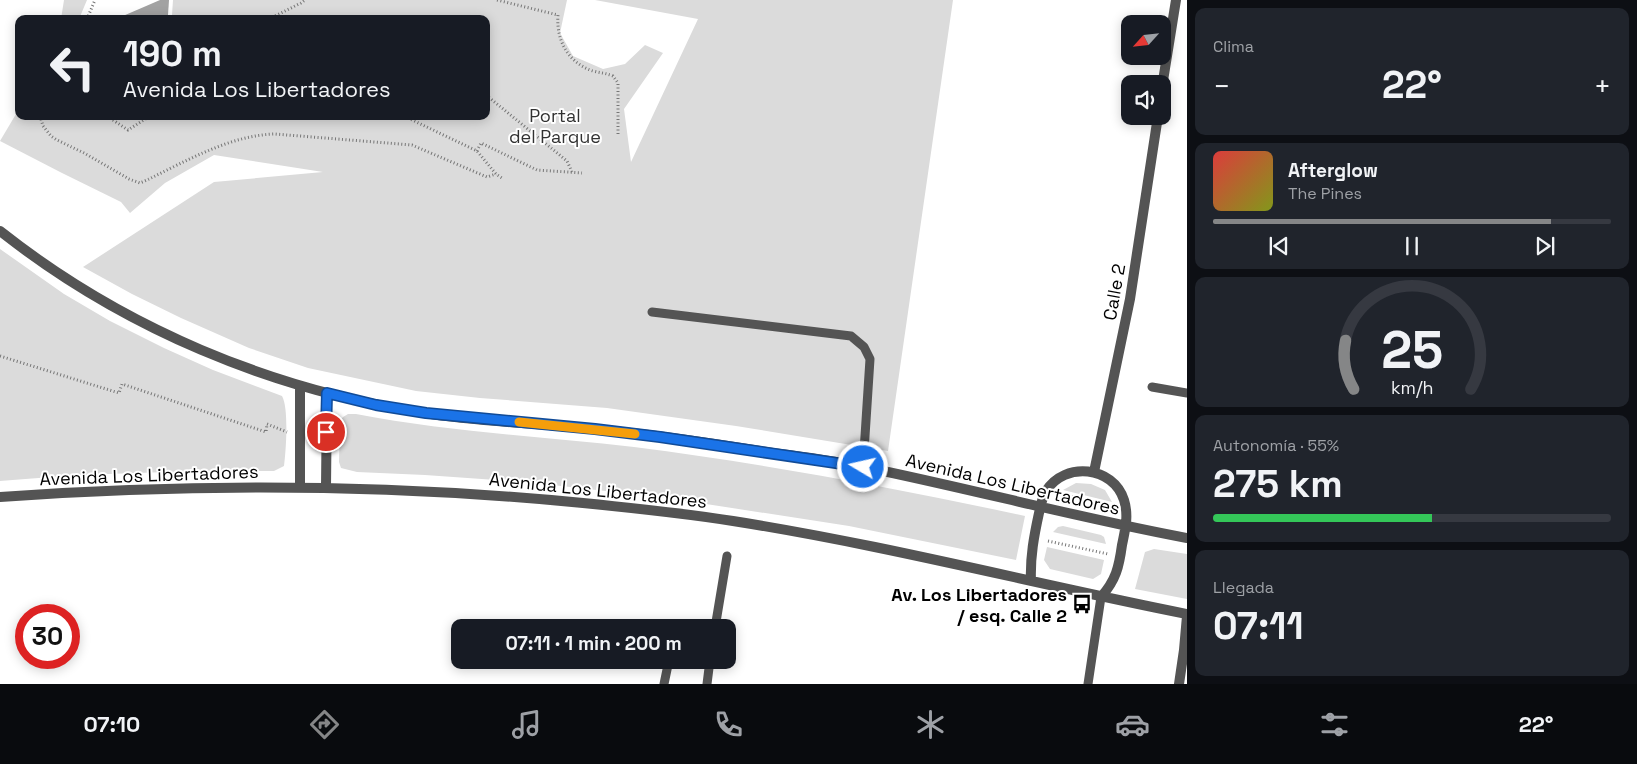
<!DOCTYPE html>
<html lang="es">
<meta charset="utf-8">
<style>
body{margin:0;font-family:"Space Grotesk",sans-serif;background:#20242c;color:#f1f3f6;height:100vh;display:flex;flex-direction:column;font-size:19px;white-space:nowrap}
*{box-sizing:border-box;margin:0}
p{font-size:16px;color:#9ea1a6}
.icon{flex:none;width:28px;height:28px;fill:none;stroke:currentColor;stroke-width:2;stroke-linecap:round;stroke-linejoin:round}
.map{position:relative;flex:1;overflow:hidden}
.drawer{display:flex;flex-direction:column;gap:8px;padding:8px;background:#0d0f14;width:450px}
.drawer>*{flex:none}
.hud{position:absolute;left:15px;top:15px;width:475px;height:105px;border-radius:10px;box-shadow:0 2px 12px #0003;background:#171b24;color:#f1f3f6;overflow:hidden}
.needle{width:32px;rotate:243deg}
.controls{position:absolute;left:1121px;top:15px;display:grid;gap:10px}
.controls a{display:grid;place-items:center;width:50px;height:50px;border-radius:10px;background:#171b24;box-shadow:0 2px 12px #0003;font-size:25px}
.speed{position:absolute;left:15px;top:604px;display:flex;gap:10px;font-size:25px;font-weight:700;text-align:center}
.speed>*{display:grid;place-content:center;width:65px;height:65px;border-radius:50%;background:#171b24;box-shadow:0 2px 12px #0003;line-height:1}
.speed .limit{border:8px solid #d22;background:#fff;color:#111}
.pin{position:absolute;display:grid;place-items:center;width:42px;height:42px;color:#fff;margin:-21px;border:2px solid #fff;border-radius:50%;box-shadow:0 1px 5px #0007}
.me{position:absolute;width:55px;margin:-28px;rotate:279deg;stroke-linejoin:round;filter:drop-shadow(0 0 4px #0008)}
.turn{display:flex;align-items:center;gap:18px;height:105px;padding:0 25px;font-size:22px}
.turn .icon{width:65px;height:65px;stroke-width:2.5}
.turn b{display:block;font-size:35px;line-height:42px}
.big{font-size:38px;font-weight:600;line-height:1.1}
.drawer .widget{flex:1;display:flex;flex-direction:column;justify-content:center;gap:8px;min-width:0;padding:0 18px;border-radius:10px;background:#20242c}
.drawer .dial{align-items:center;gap:0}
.dial svg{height:130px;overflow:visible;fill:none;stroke:#363941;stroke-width:7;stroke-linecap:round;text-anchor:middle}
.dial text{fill:#f1f3f6;stroke:none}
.song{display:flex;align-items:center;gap:15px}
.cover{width:60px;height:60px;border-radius:8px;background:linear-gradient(135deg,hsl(0 70% 55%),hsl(70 70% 35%))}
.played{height:5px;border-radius:2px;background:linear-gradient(90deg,#858687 85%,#363941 85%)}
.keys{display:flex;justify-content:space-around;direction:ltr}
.heat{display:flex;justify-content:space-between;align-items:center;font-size:28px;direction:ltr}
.charge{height:8px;border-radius:4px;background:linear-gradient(90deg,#34c759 55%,#363941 0)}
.trip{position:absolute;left:451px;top:619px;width:285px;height:50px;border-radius:10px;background:#171b24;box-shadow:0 2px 12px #0003;font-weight:600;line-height:50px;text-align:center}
.menu{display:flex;height:80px;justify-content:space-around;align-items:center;background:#090b0e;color:#9ea1a6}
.menu .icon{width:35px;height:35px}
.menu .selected{color:#858687}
.menu b{font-size:22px;color:#f1f3f6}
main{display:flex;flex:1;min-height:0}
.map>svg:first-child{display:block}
</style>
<main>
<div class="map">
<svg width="1187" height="684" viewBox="0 0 1187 684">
<rect width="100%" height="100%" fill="#fff"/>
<path fill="#dbdbdb" d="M64,0H87L79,19H61Z
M173,0H567L560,33L573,56L603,69L625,64L645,45L663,53L624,109L631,162L698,19L595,0H953L888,451L736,426L607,408L480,398L416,391L308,368L249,348L181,318L132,294L83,267L214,182L323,172L214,155L165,183L130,213L121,202L62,173L0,141L19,109V116H486V19H167L172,15Z
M0,249L64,294L110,321L164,348L213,370L282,396C289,408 286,451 284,466L274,471C182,471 91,473 0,481Z
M348,414H356C448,432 541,436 634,447C766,464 896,488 1025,516L1016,560L849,526L667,498L526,482L425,475L357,472L341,468L339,462L340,421L343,417Z
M1076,483L1091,484L1105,490L1112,502L1063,490Z
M1063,526L1101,535L1104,537L1106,544L1053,532L1058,527Z
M1047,547L1104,560L1101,574L1093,579L1050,569L1044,560Z
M1154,549L1187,554V599L1135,589L1145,552Z"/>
<path fill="#a2a2a2" d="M160,0H169L168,15L161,19H116Z"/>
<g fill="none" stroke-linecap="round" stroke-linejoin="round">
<path stroke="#767676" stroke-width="3" stroke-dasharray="1 2.5" stroke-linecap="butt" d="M497,0L558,15C556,40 568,63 593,71C600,73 606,73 613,76L618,83V135
M87,19L95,0
M269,19L301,3L305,0
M486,95L567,161L572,172
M40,116L43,126L51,136L57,140L84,153L129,179L140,183L147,180C186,161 231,135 275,134L412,145L487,177L496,174
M107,116L128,130L150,116
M408,118L477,151L496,174L502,178
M477,151L481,143L537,170L582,173
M0,356L119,393L122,384L266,432L267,424L287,432
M1062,494L1095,502
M1048,541L1108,554"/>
<path stroke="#545454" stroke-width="9" d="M652,312L851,336L864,347L870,359L863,467
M1152,387L1187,393
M715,628L727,556
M664,684L669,660
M707,684L710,660
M1088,684L1101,597"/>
<path stroke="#545454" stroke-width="10" d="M1162,87L1176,0
M0,231C123,328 271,390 425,413C481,422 537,423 593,429C649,434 704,442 760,451C794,456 830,460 864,467C972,489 1079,518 1187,538
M300,386V487
M1094,472L1130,299L1158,116
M326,487L327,393
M0,497C195,483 389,484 583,503C633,508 683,513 733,521C886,545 1035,584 1187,614
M1031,581C1030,557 1034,536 1039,513C1041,506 1042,497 1046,491C1065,461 1113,466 1124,500C1129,516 1125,530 1122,545C1119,567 1116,580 1101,597
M1179,684L1184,650L1187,616"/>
</g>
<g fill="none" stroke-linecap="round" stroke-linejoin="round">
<defs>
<path id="route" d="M326,432L327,393L376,405L426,413L595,429L660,437L863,467"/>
</defs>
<use href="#route" stroke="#114b97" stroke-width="12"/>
<use href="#route" stroke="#1a73e8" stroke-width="9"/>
<path stroke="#f59e0b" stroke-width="9" d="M519,422L635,434"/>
</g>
<defs>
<symbol id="bus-bare" viewBox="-9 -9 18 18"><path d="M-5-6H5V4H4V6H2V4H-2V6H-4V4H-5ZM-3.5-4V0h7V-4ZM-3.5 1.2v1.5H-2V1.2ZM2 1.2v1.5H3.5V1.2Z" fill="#000" stroke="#fff" stroke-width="2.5" paint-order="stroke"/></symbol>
</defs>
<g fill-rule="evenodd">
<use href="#bus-bare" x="1068" y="590" width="28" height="28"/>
</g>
<g text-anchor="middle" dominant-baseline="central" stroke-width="4" stroke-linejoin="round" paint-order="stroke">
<g font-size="18" fill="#323232" stroke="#fff">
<text x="555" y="115">Portal<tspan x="555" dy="21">del Parque</tspan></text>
</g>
<g font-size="18" fill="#000" stroke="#fff">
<text transform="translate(1114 292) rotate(-80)">Calle 2</text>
<text transform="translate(149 475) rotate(-2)">Avenida Los Libertadores</text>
<text transform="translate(1013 484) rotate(13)">Avenida Los Libertadores</text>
<text transform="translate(598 490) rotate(6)">Avenida Los Libertadores</text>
</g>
<g font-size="18" font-weight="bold" fill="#000" stroke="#fff" text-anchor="end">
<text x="1067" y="594">Av. Los Libertadores<tspan x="1067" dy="21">/ esq. Calle 2</tspan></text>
</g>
</g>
</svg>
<div class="controls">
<a><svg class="needle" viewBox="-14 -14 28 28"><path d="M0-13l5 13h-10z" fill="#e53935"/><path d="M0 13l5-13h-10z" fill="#9ea1a6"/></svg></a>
<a><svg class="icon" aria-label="sound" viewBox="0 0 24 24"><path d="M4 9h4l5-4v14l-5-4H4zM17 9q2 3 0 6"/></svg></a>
</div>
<div class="speed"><div class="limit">30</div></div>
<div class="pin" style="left:326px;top:432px;background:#d93025"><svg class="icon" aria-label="arrive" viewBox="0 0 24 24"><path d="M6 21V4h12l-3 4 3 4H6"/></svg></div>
<svg class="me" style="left:863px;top:467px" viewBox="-20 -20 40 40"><circle r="17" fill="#1a73e8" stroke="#fff" stroke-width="3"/><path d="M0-11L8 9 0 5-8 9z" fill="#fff"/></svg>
<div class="trip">07:11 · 1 min · 200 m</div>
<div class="hud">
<div class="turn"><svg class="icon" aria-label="left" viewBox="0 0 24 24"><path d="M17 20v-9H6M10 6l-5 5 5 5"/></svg><div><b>190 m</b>Avenida Los Libertadores</div></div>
</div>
</div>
<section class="drawer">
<div class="widget"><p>Clima</p>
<div class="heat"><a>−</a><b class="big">22°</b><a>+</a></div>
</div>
<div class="widget">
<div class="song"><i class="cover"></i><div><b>Afterglow</b><p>The Pines</p></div></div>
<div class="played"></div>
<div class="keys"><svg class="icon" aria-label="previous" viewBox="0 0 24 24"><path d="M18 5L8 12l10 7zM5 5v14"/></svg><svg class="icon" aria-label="pause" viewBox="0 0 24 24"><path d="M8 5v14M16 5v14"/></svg><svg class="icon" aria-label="next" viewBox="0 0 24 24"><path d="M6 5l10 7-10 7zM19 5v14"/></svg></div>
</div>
<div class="widget dial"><svg viewBox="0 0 100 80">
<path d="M14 69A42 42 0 1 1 86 69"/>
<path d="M14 69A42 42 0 0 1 9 39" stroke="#858687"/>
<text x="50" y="56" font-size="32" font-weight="700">25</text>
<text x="50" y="72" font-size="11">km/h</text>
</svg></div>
<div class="widget"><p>Autonomía · 55%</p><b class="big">275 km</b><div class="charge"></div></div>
<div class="widget"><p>Llegada</p><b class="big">07:11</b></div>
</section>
</main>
<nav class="menu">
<b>07:10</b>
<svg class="icon selected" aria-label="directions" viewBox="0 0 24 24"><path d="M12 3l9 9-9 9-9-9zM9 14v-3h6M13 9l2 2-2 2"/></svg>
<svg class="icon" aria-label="music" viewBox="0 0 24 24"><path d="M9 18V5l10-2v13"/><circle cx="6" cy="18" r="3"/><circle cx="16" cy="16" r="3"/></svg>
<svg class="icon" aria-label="phone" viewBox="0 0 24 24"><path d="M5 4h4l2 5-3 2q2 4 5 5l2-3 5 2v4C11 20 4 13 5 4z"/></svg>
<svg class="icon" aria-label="climate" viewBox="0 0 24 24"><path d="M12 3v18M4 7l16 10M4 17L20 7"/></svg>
<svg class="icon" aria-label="car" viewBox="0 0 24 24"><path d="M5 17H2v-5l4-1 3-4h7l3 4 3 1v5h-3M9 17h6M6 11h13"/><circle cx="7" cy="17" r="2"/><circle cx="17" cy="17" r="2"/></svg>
<svg class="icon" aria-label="filters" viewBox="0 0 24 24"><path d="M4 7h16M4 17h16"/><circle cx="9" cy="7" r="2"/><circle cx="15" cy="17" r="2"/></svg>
<b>22°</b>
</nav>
